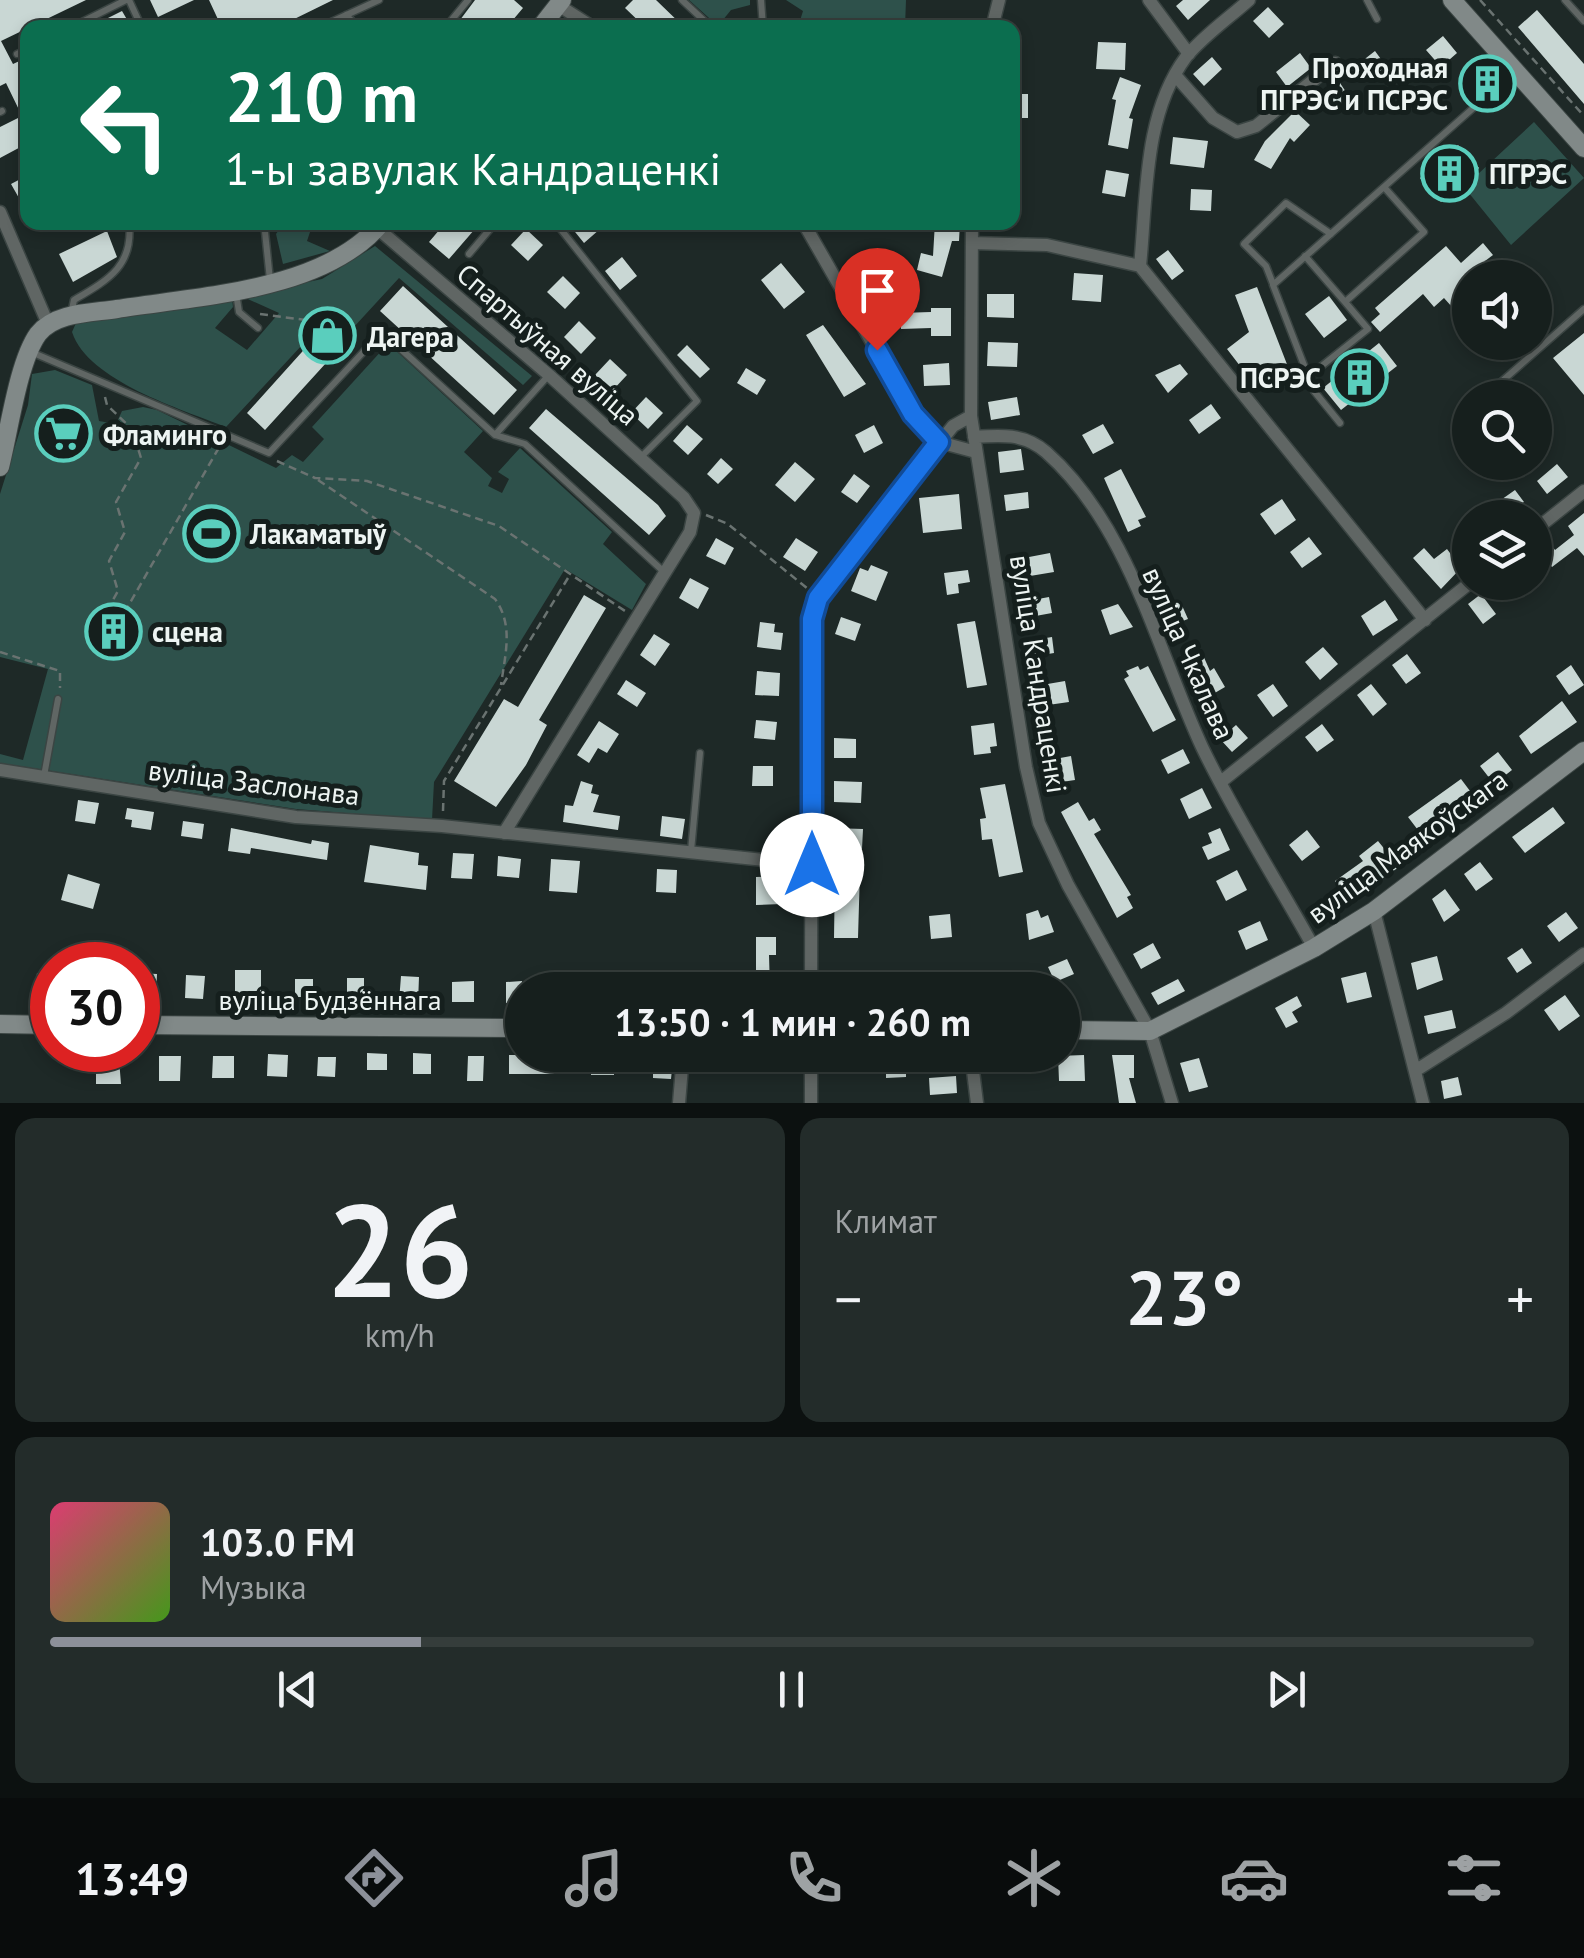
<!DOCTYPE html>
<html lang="ru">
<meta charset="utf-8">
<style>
body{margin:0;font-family:"PT Sans",sans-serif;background:#232c2a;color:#f1f3f6;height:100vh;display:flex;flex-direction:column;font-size:38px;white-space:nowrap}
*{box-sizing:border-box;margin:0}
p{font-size:32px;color:#9ea2a4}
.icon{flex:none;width:55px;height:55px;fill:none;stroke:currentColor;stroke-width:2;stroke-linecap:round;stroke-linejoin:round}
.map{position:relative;height:1103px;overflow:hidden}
.sheet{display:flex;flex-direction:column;gap:15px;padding:15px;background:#0c1110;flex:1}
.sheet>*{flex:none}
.guide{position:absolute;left:20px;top:20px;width:1000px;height:210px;border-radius:20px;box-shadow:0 5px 15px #0003,0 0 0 2px #353d3b;background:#0b6e4f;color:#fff;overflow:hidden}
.tools{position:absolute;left:1452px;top:260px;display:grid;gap:20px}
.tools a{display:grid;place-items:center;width:100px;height:100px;border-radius:50%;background:#161f1d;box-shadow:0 5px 15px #0003,0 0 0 2px #353d3b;font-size:50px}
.speed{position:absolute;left:30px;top:942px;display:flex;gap:20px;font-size:50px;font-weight:700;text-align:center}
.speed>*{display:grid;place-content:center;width:130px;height:130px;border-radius:50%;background:#161f1d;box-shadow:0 5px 15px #0003,0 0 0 2px #353d3b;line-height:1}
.speed .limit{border:15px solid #d22;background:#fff;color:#111}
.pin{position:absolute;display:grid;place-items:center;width:85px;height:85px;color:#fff;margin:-102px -42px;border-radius:50% 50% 50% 0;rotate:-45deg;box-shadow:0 0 10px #0007}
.pin .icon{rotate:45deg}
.me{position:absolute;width:110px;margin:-55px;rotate:0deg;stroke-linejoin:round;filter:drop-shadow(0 0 8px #0008)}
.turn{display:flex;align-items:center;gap:35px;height:210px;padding:0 40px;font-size:45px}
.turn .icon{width:130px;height:130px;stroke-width:2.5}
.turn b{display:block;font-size:70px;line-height:85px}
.big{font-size:75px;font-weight:600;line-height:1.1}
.sheet .widget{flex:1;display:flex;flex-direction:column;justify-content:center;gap:15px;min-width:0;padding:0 35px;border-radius:20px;background:#232c2a}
.sheet .dial{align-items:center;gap:0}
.dial b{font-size:130px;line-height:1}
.song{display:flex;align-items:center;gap:30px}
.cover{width:120px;height:120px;border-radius:15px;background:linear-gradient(135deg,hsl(340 70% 55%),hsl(100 70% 35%))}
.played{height:10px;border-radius:5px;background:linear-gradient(90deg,#8c9099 25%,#353d3b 25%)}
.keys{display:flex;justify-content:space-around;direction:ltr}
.heat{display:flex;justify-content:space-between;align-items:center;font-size:55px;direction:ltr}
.sheet .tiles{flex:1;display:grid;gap:15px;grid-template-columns:1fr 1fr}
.widget:last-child{grid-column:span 2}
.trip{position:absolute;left:505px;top:972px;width:575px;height:100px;border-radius:50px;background:#161f1d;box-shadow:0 5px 15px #0003,0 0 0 2px #353d3b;font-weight:600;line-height:100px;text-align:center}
.tab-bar{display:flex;height:160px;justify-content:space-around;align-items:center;background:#090c0c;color:#9ea2a4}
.tab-bar .icon{width:70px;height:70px}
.tab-bar .current{color:#8c9099}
.tab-bar b{font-size:45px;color:#f1f3f6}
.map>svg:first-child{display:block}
</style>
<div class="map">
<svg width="1584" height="1103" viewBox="0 0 1584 1103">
<rect width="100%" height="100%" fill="#1e2927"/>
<path fill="#2e514b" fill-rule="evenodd" d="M689,0H750V5L731,10L718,26Z
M786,0H906L905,27H798L803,11Z
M1534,122L1584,178L1511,245L1464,187Z
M284,223H313L307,241L330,251L283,264L276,234Z
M375,246L532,376L523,385L399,278L353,328L329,316L226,427C181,409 88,381 72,332L76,323L232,298L233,307L215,328L247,350L279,313L241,296L322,279Z
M384,348H393L483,431L464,452L492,478L488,486L502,493L509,479L498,472L520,448L612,532L603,544L646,584L632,610L565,569L434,782L432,820L296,809L0,763V754L23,760L48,669L0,657V494L28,405L32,374L55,370L92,385L99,421L116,424L122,411L143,407L157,410L276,468L292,455L303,462L324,439L312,427ZM67,407L76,408L83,425L67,454L48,444Z"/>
<path fill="#c9d7d4" d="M0,0H86L1,41L13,64L28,57V143L0,158V127L22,116L6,83L0,86Z
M150,0H194L158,17Z
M209,0H333L276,28H222Z
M475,0H514L523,8L506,28H454Z
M633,0H656L685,28H646L625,8Z
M1183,0H1210L1188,20L1176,6Z
M1268,7L1284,24L1269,38L1253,21Z
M1537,10L1584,64V104L1518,27Z
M122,11L132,28H88Z
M1443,36L1457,53L1441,67L1426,50Z
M1098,42L1126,43L1125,70L1096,69Z
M1375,51L1386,66L1369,80L1357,65Z
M1300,53L1311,68L1287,87L1276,72Z
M1212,57L1222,69L1204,86L1193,74Z
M1120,77L1141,85L1129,118L1133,119L1128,149L1108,145L1116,100L1112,99Z
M1340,83L1350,98L1331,111L1321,97Z
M1012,94H1028V118H1012Z
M1295,111L1310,125L1294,142L1290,138L1271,169L1254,160L1265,141Z
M1173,137L1208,141L1204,168L1170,164Z
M1458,145L1479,168L1441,202L1420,178Z
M1106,170L1129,174L1125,197L1102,193Z
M28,175V214L11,184Z
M1191,189L1212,190L1211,211L1190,210Z
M446,222H481L449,259L429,242Z
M567,222H608L584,243Z
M935,222H960L959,241H952L942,277L917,270L921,253L933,256Z
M526,229L543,245L528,261L511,245Z
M107,231L117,257L73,282L59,254Z
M1483,243L1493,255L1485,261L1494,270L1485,278H1470V291L1452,307L1444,298L1434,307L1423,294L1380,332L1371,322L1380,314L1375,308L1446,246L1461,263Z
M1168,250L1184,271L1172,280L1156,259Z
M622,257L637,276L620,290L605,271Z
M781,263L805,292L784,309L761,280Z
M1074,273L1103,275L1101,302L1072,300Z
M563,276L580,293L565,309L547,292Z
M403,286L517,390L494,415L380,311Z
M1257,287L1290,372L1257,388L1227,349L1249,332L1235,295Z
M987,294H1014V318L987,317Z
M1329,296L1347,320L1324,338L1305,314Z
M931,308H951V336H931V328L901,329L900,313L931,312Z
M579,321L596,338L581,354L564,337Z
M328,323L347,340L265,430L247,413Z
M823,325L866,384L844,397L806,335Z
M1584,333V395L1553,358Z
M988,342L1018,343L1017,367L987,366Z
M1379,343L1397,366L1341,410L1323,388Z
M687,345L710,369L700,378L677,355Z
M610,359L627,375L612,391L595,375Z
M949,363L950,385L924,386L923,365Z
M1180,364L1188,374L1168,393L1155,375Z
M746,368L766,380L757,395L737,383Z
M646,397L663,413L648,429L631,413Z
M1017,397L1020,415L991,420L988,402Z
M1211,404L1221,418L1199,434L1189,420Z
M546,409L658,505L666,516L649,535L529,428Z
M64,418L78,424L65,451L51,444Z
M1103,424L1114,443L1093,454L1082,435Z
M687,425L703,439L688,455L673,441Z
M874,425L883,443L864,453L855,435Z
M1021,449L1024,470L1000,473L998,452Z
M721,458L733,469L718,484L707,474Z
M795,462L815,479L795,502L775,485Z
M1557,464L1568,477L1547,494L1537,481Z
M1121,469L1146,517L1138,520L1141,526L1128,532L1104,478Z
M854,474L870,486L857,503L841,492Z
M1515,490L1524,502L1520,504L1529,518H1509L1498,502Z
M1028,492L1029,508L1006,511L1004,495Z
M959,494L962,529L923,533L919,498Z
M1282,499L1296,520L1275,535L1260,514Z
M1584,513V556L1577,548L1552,567L1539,550L1549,542L1555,550L1574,535L1568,526Z
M1309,537L1322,554L1302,568L1290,552Z
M716,538L734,548L725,565L706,556Z
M796,538L818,552L805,571L783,557Z
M1424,548L1434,559L1447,549L1461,568L1441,589L1413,558Z
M1050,553L1054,572L1018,578L1014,560Z
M871,565L888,572L876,601L851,591L860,568L868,571Z
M968,570L970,582L958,584L959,593L947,595L944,573Z
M690,578L709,588L698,609L679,598Z
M1481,594L1496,614L1483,624L1468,604Z
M584,595L606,608L539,720L547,725L526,765L496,807L454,781L504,699L518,707Z
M1049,597L1052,613L1019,619L1016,603Z
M1385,600L1398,620L1373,636L1361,616Z
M1180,601L1188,619L1172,625L1165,608Z
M1118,604L1133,627L1110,635L1101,610Z
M841,617L861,624L855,641L835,634Z
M975,621L987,685L967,688L957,624Z
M760,622L775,624L774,632L783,633L781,650L757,647Z
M654,634L670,644L655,666L640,655Z
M1052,637L1054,653L1030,657L1028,641Z
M1198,644L1210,671L1214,668L1225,687L1213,694L1210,690L1200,696L1192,681L1196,679L1183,651Z
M1323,647L1338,664L1320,680L1305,662Z
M1407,654L1421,673L1406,684L1392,665Z
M1571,665L1584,685L1569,695L1556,676Z
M1138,666L1140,670L1148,666L1176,720L1153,732L1124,679L1129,676L1126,671Z
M757,671L780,673L779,696L755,695Z
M626,680L646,693L637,707L617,694Z
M1065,681L1069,702L1034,707L1030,687Z
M1273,684L1288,706L1273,717L1257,695Z
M1371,684L1387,704L1373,716L1357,695Z
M1562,701L1577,722L1531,754L1519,736Z
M756,720L777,722L775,740L754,738Z
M599,721L619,734L607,753L598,748L589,763L577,755Z
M994,723L997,746L990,747L991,753L974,755L971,726Z
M1322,724L1334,740L1317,752L1305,737Z
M1236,725L1248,738L1232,752L1220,739Z
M834,738L856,739V758H834Z
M1183,749L1190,763L1168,774L1161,760Z
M1498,752L1512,770L1494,784L1480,766Z
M1071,756L1075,780L1048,784L1044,761Z
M753,766H773V786H752Z
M1461,779L1476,799L1424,838L1408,817Z
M581,781L593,785L591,793L599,795L593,812L620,816L618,830L563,822L565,805L573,806Z
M834,781L862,782L861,803L834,802Z
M1005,784L1023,872L999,877L992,839L982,840L980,819L986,818L980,788Z
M1202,788L1212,808L1189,819L1180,799Z
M78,800L99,803L95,824L75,821Z
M1078,802L1089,821L1094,818L1101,830L1094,834L1131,895L1127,897L1133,908L1117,918L1061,812Z
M1553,807L1565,823L1525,853L1512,837Z
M127,808L154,812L151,830L131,827L132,820L125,819Z
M662,816L685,819L682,839L660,836Z
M183,821L204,824L202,839L181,836Z
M231,828L311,844L312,840L329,843L327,860L251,848L250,854L228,851Z
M833,828L863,829L862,849L832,848Z
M1220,828L1230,850L1208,860L1202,847L1212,843L1208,833Z
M1307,830L1320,847L1302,861L1289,845Z
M1378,841L1399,867L1349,901L1335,881L1363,861L1359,856Z
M370,845L419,853L418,865L428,866L426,890L364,882Z
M453,853L474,854L472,879L451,878Z
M498,856L521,859L519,878L497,876Z
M551,859L580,861L577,893L549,891Z
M1480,862L1493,879L1476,891L1464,874Z
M657,869L677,870L676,893L656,892Z
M835,870H860L858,938H834Z
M1237,870L1247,890L1226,901L1216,881Z
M68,874L100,884L93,909L61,900Z
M782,876V904L756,905V877Z
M1445,889L1460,910L1444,922L1432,899Z
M1038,910L1041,918L1048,915L1054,932L1029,940L1026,914Z
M1566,912L1578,928L1559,942L1547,926Z
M950,914L952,937L931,939L929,916Z
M1260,921L1268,940L1246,950L1238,931Z
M756,937H776V955H769L770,990H750V977H756Z
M1153,943L1161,958L1141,969L1133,954Z
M1522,948L1532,963L1517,973L1507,958Z
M1437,956L1443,980L1417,990L1411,963Z
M1067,959L1074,974L1055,982L1048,967Z
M235,970H261V996L235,995Z
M1008,970V990H990L989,971Z
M653,971L711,974V990L653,989Z
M1366,972L1372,997L1347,1003L1341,978Z
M37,973L52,974V997L35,996Z
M138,973L157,974L156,998L138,997Z
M186,975L205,976L203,999L185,998Z
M401,976L419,977L418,1003L399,1002Z
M347,978H364V1002L347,1001Z
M295,979H313V997H295Z
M1178,979L1185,991L1158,1005L1151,993Z
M474,981V1002H452V982Z
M522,981V1004L506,1003V982Z
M1565,995L1580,1016L1559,1031L1544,1010Z
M1297,996L1302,1006L1292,1012L1298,1022L1286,1028L1275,1008Z
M1452,1010L1456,1028L1428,1034L1424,1016Z
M367,1053L387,1054V1070H367Z
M413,1053L431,1054V1074H413Z
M268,1054L288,1055L287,1077L267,1076Z
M509,1055H565L564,1074H509Z
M591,1055H614V1075H591Z
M653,1055H668V1060H673L671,1079L653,1078Z
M754,1055H775V1070L754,1071Z
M886,1055H906V1077L886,1078Z
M1084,1055L1085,1081H1059L1058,1056Z
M1112,1055H1134V1078H1129L1136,1103H1119Z
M159,1056H181L180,1081H159Z
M213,1056H234V1078H212Z
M468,1056H484L483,1081H467Z
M318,1057H336L335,1077L317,1076Z
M1199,1058L1208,1087L1189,1092L1180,1063Z
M96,1059H119L121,1084H96Z
M956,1076L957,1093L930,1095L929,1078Z
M1458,1077L1462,1095L1444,1099L1441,1081Z"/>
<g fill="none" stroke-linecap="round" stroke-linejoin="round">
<defs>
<path id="lane" d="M129,0L142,28
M682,0L712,28
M761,0L763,28
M1367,0L1377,19
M1565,0L1584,21
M346,15L359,28
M70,28L126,0
M318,28L379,0
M445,28L468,0
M17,54L28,49
M0,112L2,111
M264,222L270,280
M555,222L697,401L641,457
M469,254L496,222
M1305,256L1345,302L1424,232L1384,187
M1273,284L1266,266L1244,244L1286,203L1331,234
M236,293L239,312L258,328
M71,314L74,300C108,280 134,266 129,222
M31,352L269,453L382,332L495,435L548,376
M1309,376L1368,329L1345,302
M1500,383L1584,309
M1340,423L1314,391L1273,285L1514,72
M495,435L525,444L663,571
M44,776L58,699
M691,851L700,753"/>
<path id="street" d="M1149,0L1189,54
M1249,0C1229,18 1203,36 1186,57C1143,115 1147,197 1140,266L1425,620
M558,5L594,28
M992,28L999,0
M1175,75L1213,118L1237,132L1256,126L1335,63
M0,212L48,324
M803,222L913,414L939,442L976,452
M972,222L971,416L1026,767L1039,823L1068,885L1150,1031L1172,1103
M377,228L549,375L684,498L694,513L690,532L504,833
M972,243L1047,245L1140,266
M974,437C1000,435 1024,433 1046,452C1129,525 1157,650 1202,747C1235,816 1277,881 1314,948
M1535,530L1584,491
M0,770L296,817L442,826L812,865
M1222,781L1471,582
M1374,911L1423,1103
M811,990L812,619L825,586L953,426L971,416
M971,1055L977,1103
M1415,1071L1506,1013L1584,954
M679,1103L683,1055
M811,1103V1055"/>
<path id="secondary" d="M1452,0L1584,148
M540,28L562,0
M0,467C9,432 18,362 38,334C55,312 92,313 117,309C199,296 326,291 382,222
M0,1024L52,1025
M138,1025L522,1028
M1062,1030L1150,1031L1314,948L1374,911L1584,751"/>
</defs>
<use href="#lane" stroke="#3b4543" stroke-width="9"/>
<use href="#street" stroke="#3b4543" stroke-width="15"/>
<use href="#secondary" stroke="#3b4543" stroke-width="20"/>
<path stroke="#6a7371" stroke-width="2.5" stroke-dasharray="8 5" stroke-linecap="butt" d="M1480,0L1584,116
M260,314L336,324L356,340
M105,397L107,405L132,429L141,458L116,502L125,532L109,561L118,591L105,614L119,622L221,444
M277,461L315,478L367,481L499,526L625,611
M318,480L495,599C514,625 505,655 501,685
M706,515L728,524L808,589
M0,652L60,671V688
M443,811L444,781L568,578"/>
<use href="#lane" stroke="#606664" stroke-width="6"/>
<use href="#street" stroke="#606664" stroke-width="12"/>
<use href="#secondary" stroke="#818988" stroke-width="18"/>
</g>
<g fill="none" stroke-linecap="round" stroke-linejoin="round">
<defs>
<path id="route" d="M812,865V619L818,598L939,442L913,414L877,350"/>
</defs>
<use href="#route" stroke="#114b97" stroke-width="25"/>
<use href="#route" stroke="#1a73e8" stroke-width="18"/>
</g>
<defs>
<symbol id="building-ring" viewBox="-11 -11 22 22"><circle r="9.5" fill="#151f1d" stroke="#5acebd" stroke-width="1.5"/><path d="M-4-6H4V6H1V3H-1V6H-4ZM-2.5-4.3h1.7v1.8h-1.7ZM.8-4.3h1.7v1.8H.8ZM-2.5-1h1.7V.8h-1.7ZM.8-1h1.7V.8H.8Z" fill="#5acebd"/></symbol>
<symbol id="shop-ring" viewBox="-11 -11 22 22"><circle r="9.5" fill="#151f1d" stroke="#5acebd" stroke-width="1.5"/><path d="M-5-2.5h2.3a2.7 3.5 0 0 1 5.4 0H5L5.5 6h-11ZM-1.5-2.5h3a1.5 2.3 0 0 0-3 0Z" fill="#5acebd"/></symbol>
<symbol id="supermarket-ring" viewBox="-11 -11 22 22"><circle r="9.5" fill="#151f1d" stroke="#5acebd" stroke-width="1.5"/><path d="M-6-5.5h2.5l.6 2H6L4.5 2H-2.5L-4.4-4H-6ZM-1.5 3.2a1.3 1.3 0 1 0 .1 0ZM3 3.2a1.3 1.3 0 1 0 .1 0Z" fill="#5acebd"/></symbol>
<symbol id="stadium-ring" viewBox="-11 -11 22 22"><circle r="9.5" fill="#151f1d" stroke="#5acebd" stroke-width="1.5"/><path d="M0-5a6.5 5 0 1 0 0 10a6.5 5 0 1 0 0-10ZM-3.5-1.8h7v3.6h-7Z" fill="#5acebd"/></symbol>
</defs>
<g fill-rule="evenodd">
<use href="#building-ring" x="1456" y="52" width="63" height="63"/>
<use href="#building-ring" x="1418" y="142" width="63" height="63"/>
<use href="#shop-ring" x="296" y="304" width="63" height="63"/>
<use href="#building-ring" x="1328" y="346" width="63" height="63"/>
<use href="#supermarket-ring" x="32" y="402" width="63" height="63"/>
<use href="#stadium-ring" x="180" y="502" width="63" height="63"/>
<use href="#building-ring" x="82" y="600" width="63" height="63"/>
</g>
<g text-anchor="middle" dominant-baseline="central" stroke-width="10" stroke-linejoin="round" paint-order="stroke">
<g font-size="28" font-weight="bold" fill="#edf4f2" stroke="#151f1d" text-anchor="start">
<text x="1448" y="67" text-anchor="end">Проходная<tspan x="1448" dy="32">ПГРЭС и ПСРЭС</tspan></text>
<text x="1489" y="173">ПГРЭС</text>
<text x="367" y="336">Дагера</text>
<text x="1321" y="377" text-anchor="end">ПСРЭС</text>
<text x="103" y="434">Фламинго</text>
<text x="250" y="533">Лакаматыў</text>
<text x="152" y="631">сцена</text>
</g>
<g font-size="28" fill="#edf4f2" stroke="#151f1d">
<text transform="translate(548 344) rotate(41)">Спартыўная вуліца</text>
<text transform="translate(1189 653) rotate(66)">вуліца Чкалава</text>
<text transform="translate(1039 674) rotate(81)">вуліца Кандраценкі</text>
<text transform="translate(254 782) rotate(7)">вуліца Заслонава</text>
<text transform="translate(1407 846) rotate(-36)">вуліца Маякоўскага</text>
<text x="330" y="999">вуліца Будзённага</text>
</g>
</g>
</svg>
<div class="tools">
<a><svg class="icon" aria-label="sound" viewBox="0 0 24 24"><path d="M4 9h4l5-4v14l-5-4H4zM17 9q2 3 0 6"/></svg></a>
<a><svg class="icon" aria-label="search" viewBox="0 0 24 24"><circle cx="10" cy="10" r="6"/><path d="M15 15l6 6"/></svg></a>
<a><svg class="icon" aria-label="layers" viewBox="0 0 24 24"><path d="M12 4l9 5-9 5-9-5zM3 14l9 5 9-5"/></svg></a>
</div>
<div class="speed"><div class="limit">30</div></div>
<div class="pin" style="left:877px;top:350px;background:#d93025"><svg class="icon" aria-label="arrive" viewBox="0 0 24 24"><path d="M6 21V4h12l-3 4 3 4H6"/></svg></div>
<svg class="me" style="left:812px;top:865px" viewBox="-20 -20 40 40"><circle r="19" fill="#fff"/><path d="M0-13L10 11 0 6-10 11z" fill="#1a73e8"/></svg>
<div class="trip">13:50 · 1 мин · 260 m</div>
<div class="guide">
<div class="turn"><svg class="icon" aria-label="left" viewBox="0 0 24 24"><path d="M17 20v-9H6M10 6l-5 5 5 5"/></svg><div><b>210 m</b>1-ы завулак Кандраценкі</div></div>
</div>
</div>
<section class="sheet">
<div class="tiles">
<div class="widget dial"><b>26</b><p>km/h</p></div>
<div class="widget"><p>Климат</p>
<div class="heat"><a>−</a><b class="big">23°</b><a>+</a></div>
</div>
<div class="widget">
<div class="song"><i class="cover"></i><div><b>103.0 FM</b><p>Музыка</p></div></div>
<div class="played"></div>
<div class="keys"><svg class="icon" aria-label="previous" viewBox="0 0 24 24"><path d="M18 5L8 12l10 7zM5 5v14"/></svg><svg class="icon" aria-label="pause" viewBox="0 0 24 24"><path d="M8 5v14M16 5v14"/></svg><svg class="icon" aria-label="next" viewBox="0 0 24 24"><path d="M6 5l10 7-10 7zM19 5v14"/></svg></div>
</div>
</div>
</section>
<nav class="tab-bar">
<b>13:49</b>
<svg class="icon current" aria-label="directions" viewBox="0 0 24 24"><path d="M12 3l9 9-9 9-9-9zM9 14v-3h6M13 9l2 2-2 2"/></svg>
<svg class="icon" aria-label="music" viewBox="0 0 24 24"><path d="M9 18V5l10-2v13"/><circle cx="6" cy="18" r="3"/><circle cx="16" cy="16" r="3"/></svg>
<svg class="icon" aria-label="phone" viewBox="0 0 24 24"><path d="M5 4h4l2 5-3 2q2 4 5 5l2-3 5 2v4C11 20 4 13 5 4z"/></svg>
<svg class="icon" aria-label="climate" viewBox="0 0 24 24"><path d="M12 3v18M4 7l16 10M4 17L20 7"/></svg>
<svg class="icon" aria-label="car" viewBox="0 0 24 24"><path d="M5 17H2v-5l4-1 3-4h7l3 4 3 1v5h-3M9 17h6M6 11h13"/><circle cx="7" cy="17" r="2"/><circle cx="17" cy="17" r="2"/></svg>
<svg class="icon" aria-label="filters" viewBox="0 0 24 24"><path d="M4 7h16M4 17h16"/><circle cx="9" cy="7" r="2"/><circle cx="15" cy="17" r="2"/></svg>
</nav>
